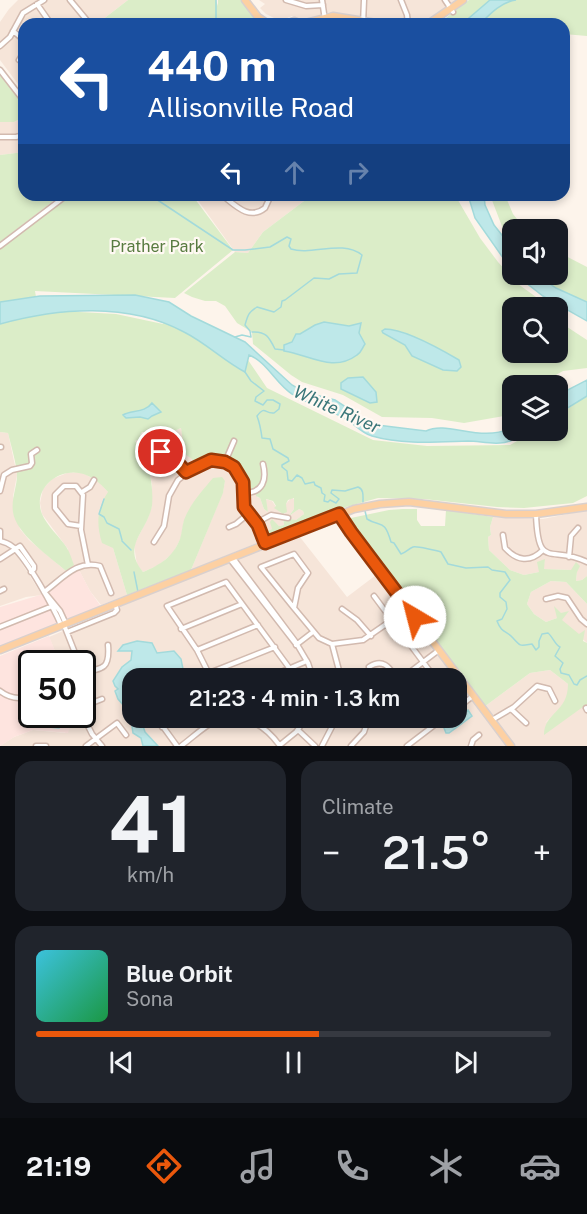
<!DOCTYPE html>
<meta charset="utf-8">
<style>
body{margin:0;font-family:"Public Sans",sans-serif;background:#20242c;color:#f1f3f6;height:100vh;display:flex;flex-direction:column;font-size:22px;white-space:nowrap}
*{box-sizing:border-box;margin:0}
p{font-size:20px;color:#9ea1a6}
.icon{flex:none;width:33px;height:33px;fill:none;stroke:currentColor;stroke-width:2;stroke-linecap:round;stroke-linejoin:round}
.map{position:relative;height:746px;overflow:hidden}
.side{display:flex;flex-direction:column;gap:15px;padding:15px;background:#0d0f14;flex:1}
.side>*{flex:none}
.hud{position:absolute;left:18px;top:18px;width:552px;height:183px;border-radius:18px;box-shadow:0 3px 9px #0003;background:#1a4fa0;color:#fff;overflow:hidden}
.buttons{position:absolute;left:502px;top:219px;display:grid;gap:12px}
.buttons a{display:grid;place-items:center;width:66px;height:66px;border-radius:12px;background:#171b24;box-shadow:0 3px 9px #0003;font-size:30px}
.speed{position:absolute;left:18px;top:650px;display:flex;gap:12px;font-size:30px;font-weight:700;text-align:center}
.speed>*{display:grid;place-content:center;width:78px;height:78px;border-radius:50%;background:#171b24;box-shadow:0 3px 9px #0003;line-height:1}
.speed .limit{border:3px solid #111;border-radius:9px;background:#fff;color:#111}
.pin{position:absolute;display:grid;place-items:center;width:51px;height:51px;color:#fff;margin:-26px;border:3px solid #fff;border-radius:50%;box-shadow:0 2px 6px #0007}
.me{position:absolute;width:66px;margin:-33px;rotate:323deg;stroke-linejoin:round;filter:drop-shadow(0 0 4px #0008)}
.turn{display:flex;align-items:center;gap:21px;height:126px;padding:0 30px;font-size:27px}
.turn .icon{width:78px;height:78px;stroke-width:2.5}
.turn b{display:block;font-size:42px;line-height:51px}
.lanes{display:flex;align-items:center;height:57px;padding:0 30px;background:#0003;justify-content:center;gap:30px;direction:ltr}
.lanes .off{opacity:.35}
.big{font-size:45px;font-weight:600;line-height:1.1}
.side .card{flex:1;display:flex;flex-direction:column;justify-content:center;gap:9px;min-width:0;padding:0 21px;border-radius:18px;background:#20242c}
.side .dial{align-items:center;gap:0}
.dial b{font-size:78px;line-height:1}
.song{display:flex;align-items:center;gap:18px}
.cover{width:72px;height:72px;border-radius:9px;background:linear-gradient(135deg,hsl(190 70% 55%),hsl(140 70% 35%))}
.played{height:6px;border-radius:3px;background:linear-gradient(90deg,#ea580c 55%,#363941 55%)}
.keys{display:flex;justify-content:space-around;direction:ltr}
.heat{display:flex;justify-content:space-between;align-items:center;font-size:33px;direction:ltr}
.side .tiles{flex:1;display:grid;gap:15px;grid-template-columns:1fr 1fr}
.card:last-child{grid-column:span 2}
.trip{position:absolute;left:122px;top:668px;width:345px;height:60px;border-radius:18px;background:#171b24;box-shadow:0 3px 9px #0003;font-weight:600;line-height:60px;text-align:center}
.tabs{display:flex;height:96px;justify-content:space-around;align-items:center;background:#090b0e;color:#9ea1a6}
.tabs .icon{width:42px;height:42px}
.tabs .current{color:#ea580c}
.tabs b{font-size:27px;color:#f1f3f6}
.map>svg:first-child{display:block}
</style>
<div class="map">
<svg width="587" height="746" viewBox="0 0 587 746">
<rect width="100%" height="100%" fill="#fdf4eb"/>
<path fill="#f6e5d9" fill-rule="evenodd" d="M18,0H128L97,24H24V79L18,84L0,60V22L9,9Z
M259,0H457L425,21L404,23L329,12L303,21L292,16L280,21L266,14L260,8L265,4Z
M24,117V152L0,155V122H14Z
M194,195H312L263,232L248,253L235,252Z
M181,428L190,456L196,462L205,458L223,456L230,458L243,475L246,488L257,493V497L260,498L264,509L268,512L265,499L272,501L276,507L275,508L283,514H285V505L292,497L295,501L294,509L289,516L299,509L303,511L304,514L296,520L283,519L284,525L279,526L275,523L272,529L264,532L266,539L191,570L223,492L225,481L184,521L181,538L173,553L159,565L143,572L137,565L134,545L148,518L152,506V484L148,466L144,462L143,455V451L147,450L141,448L135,441L139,439L142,433H169Z
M0,432L8,433L17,475L13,496L20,529L29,540L66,571L68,549L42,514L40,503L43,489L52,479L67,473L81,472L99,482L108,492L113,548L127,595L101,605L90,591L79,570L63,580L50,592L39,580L17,548L10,542L0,538Z
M587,510V576L582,580L576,581L577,572L571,570L543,569L545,560L539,572L524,575L510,570L489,550L488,537L491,535L490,527L493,517L543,519Z
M296,532L347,597L380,572L507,746H0L14,737L33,730L65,733L70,727L64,714H82V663H60L49,637ZM132,678H456V717H132Z
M0,544L14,551L42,595L26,597L0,606Z
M551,581L566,582L587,604V643L561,620L557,618L546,622L534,614L527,604L531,592Z
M550,670L568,684V697L563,706L545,723L587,695V746H513L484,707L530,673Z"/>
<path fill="#fee4df" d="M79,570L90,591L102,608L0,650V607L50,592L63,580Z
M49,636L60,663H32V714H64L70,727L68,733L33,730L14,737L0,746V656Z"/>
<path fill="#dbedc8" d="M128,0H216L218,6V0H244L266,24H97Z
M469,0H490L462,24H438Z
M516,0H587V36L564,34V24H480C490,14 501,2 516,0Z
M0,74L24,106V117L14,122H0Z
M24,152V195H61L0,242V155Z
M71,195H192L233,250L175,298L35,291L36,297L0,302V248Z
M312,195H455L480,238L498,262L518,284L550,307L513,308V352H558V321L587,340V368L563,371L538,385L513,386V413L504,416L464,423L432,418L382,417L343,395L302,382L291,375L253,344L252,332L237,323L225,306L216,301H205L192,297L184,293L235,252L248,253L263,232Z
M490,195H505L513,214L525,229L513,230V249L508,242Z
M558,252L587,267V302L556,288L537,275L558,274Z
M61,311L116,314L163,324L165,320L246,357L267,388L373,440L427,446L510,445L535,431L558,430V416L587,395V496L573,503L524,508L497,507L424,499L378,498L346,507L267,538L264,532L272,529L270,522L272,519L279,526L284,525L283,518L296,520L304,514L303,511L299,509L289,516L294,509V498L288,500L286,504L287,512L283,514L274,508L276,506L273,501L266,499L268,512L264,509L260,498L256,496V493L247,491C239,457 229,452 196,462L185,454L181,428L169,433L142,432L140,435L142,438L135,441L141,448L148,450L143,451C144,459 146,462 148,468C152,479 153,495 152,506C147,532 121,546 143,572C160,565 173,557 180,539C182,533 182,526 184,520C190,504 202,491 213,478L222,477L225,481L223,493L191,570L127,595L113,548L102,543C96,524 97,508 108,492C98,480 84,470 68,473C49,476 34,494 42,514C47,526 60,537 67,548C70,553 72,560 74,565L66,571C50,557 16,534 13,512C11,499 17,487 17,475C16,461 11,446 8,433L0,432V323L20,318Z
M403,509H417V520L421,526H445L446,510L493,517L490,527L491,535L488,537L489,550L510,570L524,575L539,572L537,562L545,559L544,569L571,570L576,562L580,566L577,572L576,581L582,580L587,576V604L566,582L551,581L531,592L527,604L534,614L546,622L557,618L554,606L561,613L569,611L562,620L579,634L585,630L583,641L587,643V704L544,735C544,712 568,713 568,684L550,670L530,673L484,707L358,539L350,523L351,518L389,510Z"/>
<path fill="#bee8e9" stroke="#a3dadb" stroke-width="1.5" d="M490,0H516C501,2 490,14 480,24H462Z
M468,195H484L485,205L494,225L513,249V272L475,218Z
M516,275H537L556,288L587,302V321L543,296Z
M135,295L169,302L191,316L245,342L292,385L304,392L335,400L346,407L354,416L369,424L426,431C448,420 481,444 513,427V430L529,431C520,436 510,443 500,443C489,444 478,441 468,441C436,442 403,445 372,436C361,433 355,424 346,419C328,409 308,405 292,394C276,384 267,362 249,355L245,372C224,361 206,343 184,332C128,302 58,308 0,324V302L40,296Z
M324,322L349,326L361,323L359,333L365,344C362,348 362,352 357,355C333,373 310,355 284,351V345L292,342L296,334H300L315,325Z
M385,329C404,329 442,350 459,360L461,367L457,371L443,370L412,356L405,345L383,333L382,331Z
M363,377L376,392L377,402L370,403L341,389V383L348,378Z
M587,380V396L558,414V395Z
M152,403L161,412L152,416L148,419L140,417L126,418L123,415C131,410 145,413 152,403Z
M137,641L152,643L157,653L174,651L181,659L184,674L191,678H156L150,672L146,671L141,678H132V717H140L145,732L158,746H143L141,738L133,733L130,713L118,699L115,691L118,689L115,686L113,681L122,667L131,660L132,651H118L123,645Z
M468,710L472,716L449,733H446L444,728Z
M52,714H60L62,726L59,728L38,726V722L45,720Z"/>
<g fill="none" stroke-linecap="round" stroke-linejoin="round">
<path stroke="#a3dadb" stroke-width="1.5" d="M216,24V0
M150,195L233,250H245L270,247L287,237L291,239L289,246L291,249C312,256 342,239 362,255L357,273L339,274L329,279L314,278L285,300L282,301L281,307L274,312L257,307C248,313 248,315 245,325L250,331L251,337L242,335L235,337
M252,332C266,331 269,337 275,349L284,350
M245,372L251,381L264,391L256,397L255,401L263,405L267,400H273L280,404L279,409L274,413C264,414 266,405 257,416C260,424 261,430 262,438L270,439L273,449L288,458L289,461L282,465V467L287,471L288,480L292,481L297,475L302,478L305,484L314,482L315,485L321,488L322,493L325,495L324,501L328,502L330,500L336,503L339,499L331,493L332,490L345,491L358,487C364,489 363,496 363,502
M104,499L99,514L104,517L107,523L119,529L122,540
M365,511L367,519C381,528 384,518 391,542L394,543L401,554C407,552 408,549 413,547C417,546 438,551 441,552L448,564L466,568L488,567L492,570L505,572L510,580L500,593V597L506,602L507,609L502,619L497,621C502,634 506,630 513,638C521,647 520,646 532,644L536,650L539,647V641L542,634L548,633C553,637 555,645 560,647L555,656L563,663L560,669L561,673L569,675L574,684L577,685L580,680L587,676
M122,541L131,550
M134,572L138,592"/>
<defs>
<path id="minor" d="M70,0L90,24
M286,0L306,6L323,5
M322,0L325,20
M401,0L407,15L408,24
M445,0L453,12
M37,4L51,24
M363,24L364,0
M13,31L24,40
M0,46L10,37L23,13L44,0
M19,60L24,52
M0,70L24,101
M0,137H16L24,135
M222,195C235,205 249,221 265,208L271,195
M0,246L67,195
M0,447H1
M155,450L172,458L185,472
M225,462L234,441
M0,491L4,475L12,470L30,466L32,463L31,454L37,450
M82,492L90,487L94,480
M244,493C263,493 267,480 263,464
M536,514C538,572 551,544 587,562
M256,523L271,515L288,518
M81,526L68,524L55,508V495L64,486H76L83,495L81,530L88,565
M229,527L236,524L248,514
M0,531V541
M503,535L505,548C517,561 530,563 543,550
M0,541C5,542 9,544 13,547C28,561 53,606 61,625
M154,542L164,526L169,496L178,480L195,467L206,461L216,460L229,464L241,475L244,485L245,507L258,525L265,543
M294,554L308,573L298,588L294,608L261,567Z
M569,557L571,536L578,528
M233,558L295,641L308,663L313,678
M0,559L20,546L34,566V569L31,572
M230,559L296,644
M0,591L4,589
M44,592C61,580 77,559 100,566L111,593
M46,594L60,611L66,624
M374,596L435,678
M546,599L558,596L567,598L581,619L587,624
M294,608L319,638L332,644L363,640L392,620
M342,609L357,620L371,636
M64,625L79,663
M0,627L55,605
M181,629L242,604
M67,632L114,613L117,610L116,607
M332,644L341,678
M296,645L313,632
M197,650L258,625
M369,667C383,658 389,667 397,678
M82,672C104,669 110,668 108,645
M209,673L275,647
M211,678L197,650L167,606L226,582L290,669
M267,678L307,661
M402,678L439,650
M0,691C10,699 20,700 32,695
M82,707L102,699
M586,708L587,710
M456,709L473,696
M511,709L526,723
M82,714L92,734L102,746
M156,717L177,746
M368,720L383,723L393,717
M492,720L514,707L537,686L549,689L555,701
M162,727L175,717
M298,730L315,746
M280,745L296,732L307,717
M36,746H46
M86,746L117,723L126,735
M181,746C192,738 203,727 215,721C241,709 266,726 280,746
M322,746L337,717
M351,746L364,732L369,717
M407,746L445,717
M471,746L473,740L479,735"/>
<path id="major" d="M245,0L258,17L268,24
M286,24L294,21L301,24
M301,24L333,16L382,24
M428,24L463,0
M339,514L351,533L511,746
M0,650L354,509L380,504L409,502L506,514H536L587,507"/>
</defs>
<use href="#minor" stroke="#d2baaf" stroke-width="7"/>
<use href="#major" stroke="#dad0cd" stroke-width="9"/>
<use href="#minor" stroke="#fff" stroke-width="4"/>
<use href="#major" stroke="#fdd0a2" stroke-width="6"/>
</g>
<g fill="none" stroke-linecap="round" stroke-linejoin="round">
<defs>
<path id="route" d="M161,452L176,461L186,472L211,460L225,462L234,467L243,482L244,507L258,525L265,543L339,514L351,532L415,617"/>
</defs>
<use href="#route" stroke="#983908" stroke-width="15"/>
<use href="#route" stroke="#ea580c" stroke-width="10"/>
</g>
<g text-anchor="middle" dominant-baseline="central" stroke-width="4.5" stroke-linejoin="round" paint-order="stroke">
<g font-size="16" fill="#587b40" stroke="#fff9f3">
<text x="157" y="246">Prather Park</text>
</g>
<g font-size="18" font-style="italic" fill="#3a7679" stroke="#fff9f3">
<text transform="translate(337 409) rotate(24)">White River</text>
</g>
</g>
</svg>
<div class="buttons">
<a><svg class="icon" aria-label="sound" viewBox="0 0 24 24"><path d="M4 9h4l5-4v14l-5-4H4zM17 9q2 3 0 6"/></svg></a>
<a><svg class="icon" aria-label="search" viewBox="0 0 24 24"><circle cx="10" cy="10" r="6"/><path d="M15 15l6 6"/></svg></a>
<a><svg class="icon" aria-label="layers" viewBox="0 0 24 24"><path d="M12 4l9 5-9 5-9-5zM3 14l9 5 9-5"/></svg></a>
</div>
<div class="speed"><div class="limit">50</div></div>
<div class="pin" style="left:161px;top:452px;background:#d93025"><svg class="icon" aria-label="arrive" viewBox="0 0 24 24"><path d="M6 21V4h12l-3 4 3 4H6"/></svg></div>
<svg class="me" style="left:415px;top:617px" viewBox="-20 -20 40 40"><circle r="19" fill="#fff"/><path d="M0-13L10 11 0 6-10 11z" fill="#ea580c"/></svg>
<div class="trip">21:23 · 4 min · 1.3 km</div>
<div class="hud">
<div class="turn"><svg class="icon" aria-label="left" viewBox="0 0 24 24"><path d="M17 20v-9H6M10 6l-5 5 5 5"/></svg><div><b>440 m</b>Allisonville Road</div></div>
<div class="lanes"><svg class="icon" aria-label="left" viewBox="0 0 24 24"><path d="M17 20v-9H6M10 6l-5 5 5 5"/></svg><svg class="icon off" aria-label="ahead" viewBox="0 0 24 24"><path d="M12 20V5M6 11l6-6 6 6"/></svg><svg class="icon off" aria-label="right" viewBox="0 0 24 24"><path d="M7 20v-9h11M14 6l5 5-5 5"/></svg></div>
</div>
</div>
<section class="side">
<div class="tiles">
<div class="card dial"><b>41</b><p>km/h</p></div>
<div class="card"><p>Climate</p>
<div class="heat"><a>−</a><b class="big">21.5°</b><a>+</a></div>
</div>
<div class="card">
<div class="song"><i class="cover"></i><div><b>Blue Orbit</b><p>Sona</p></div></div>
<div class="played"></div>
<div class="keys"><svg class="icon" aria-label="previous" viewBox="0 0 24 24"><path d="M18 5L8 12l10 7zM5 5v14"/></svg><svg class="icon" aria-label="pause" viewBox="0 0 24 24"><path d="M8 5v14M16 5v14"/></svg><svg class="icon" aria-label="next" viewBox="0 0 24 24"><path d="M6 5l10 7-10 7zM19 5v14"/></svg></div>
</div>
</div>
</section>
<nav class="tabs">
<b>21:19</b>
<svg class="icon current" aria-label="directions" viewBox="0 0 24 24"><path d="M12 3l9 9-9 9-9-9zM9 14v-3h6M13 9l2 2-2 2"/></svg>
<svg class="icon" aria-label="music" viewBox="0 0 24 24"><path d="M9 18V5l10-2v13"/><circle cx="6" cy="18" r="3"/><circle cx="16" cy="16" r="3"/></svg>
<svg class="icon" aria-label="phone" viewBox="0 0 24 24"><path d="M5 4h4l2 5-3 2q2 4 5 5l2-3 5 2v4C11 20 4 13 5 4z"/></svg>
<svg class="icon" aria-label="climate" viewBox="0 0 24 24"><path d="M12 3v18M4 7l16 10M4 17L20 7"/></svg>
<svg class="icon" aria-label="car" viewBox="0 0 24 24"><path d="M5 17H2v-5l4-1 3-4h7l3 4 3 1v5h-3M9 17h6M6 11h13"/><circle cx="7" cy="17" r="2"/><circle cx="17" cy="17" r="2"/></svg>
</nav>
